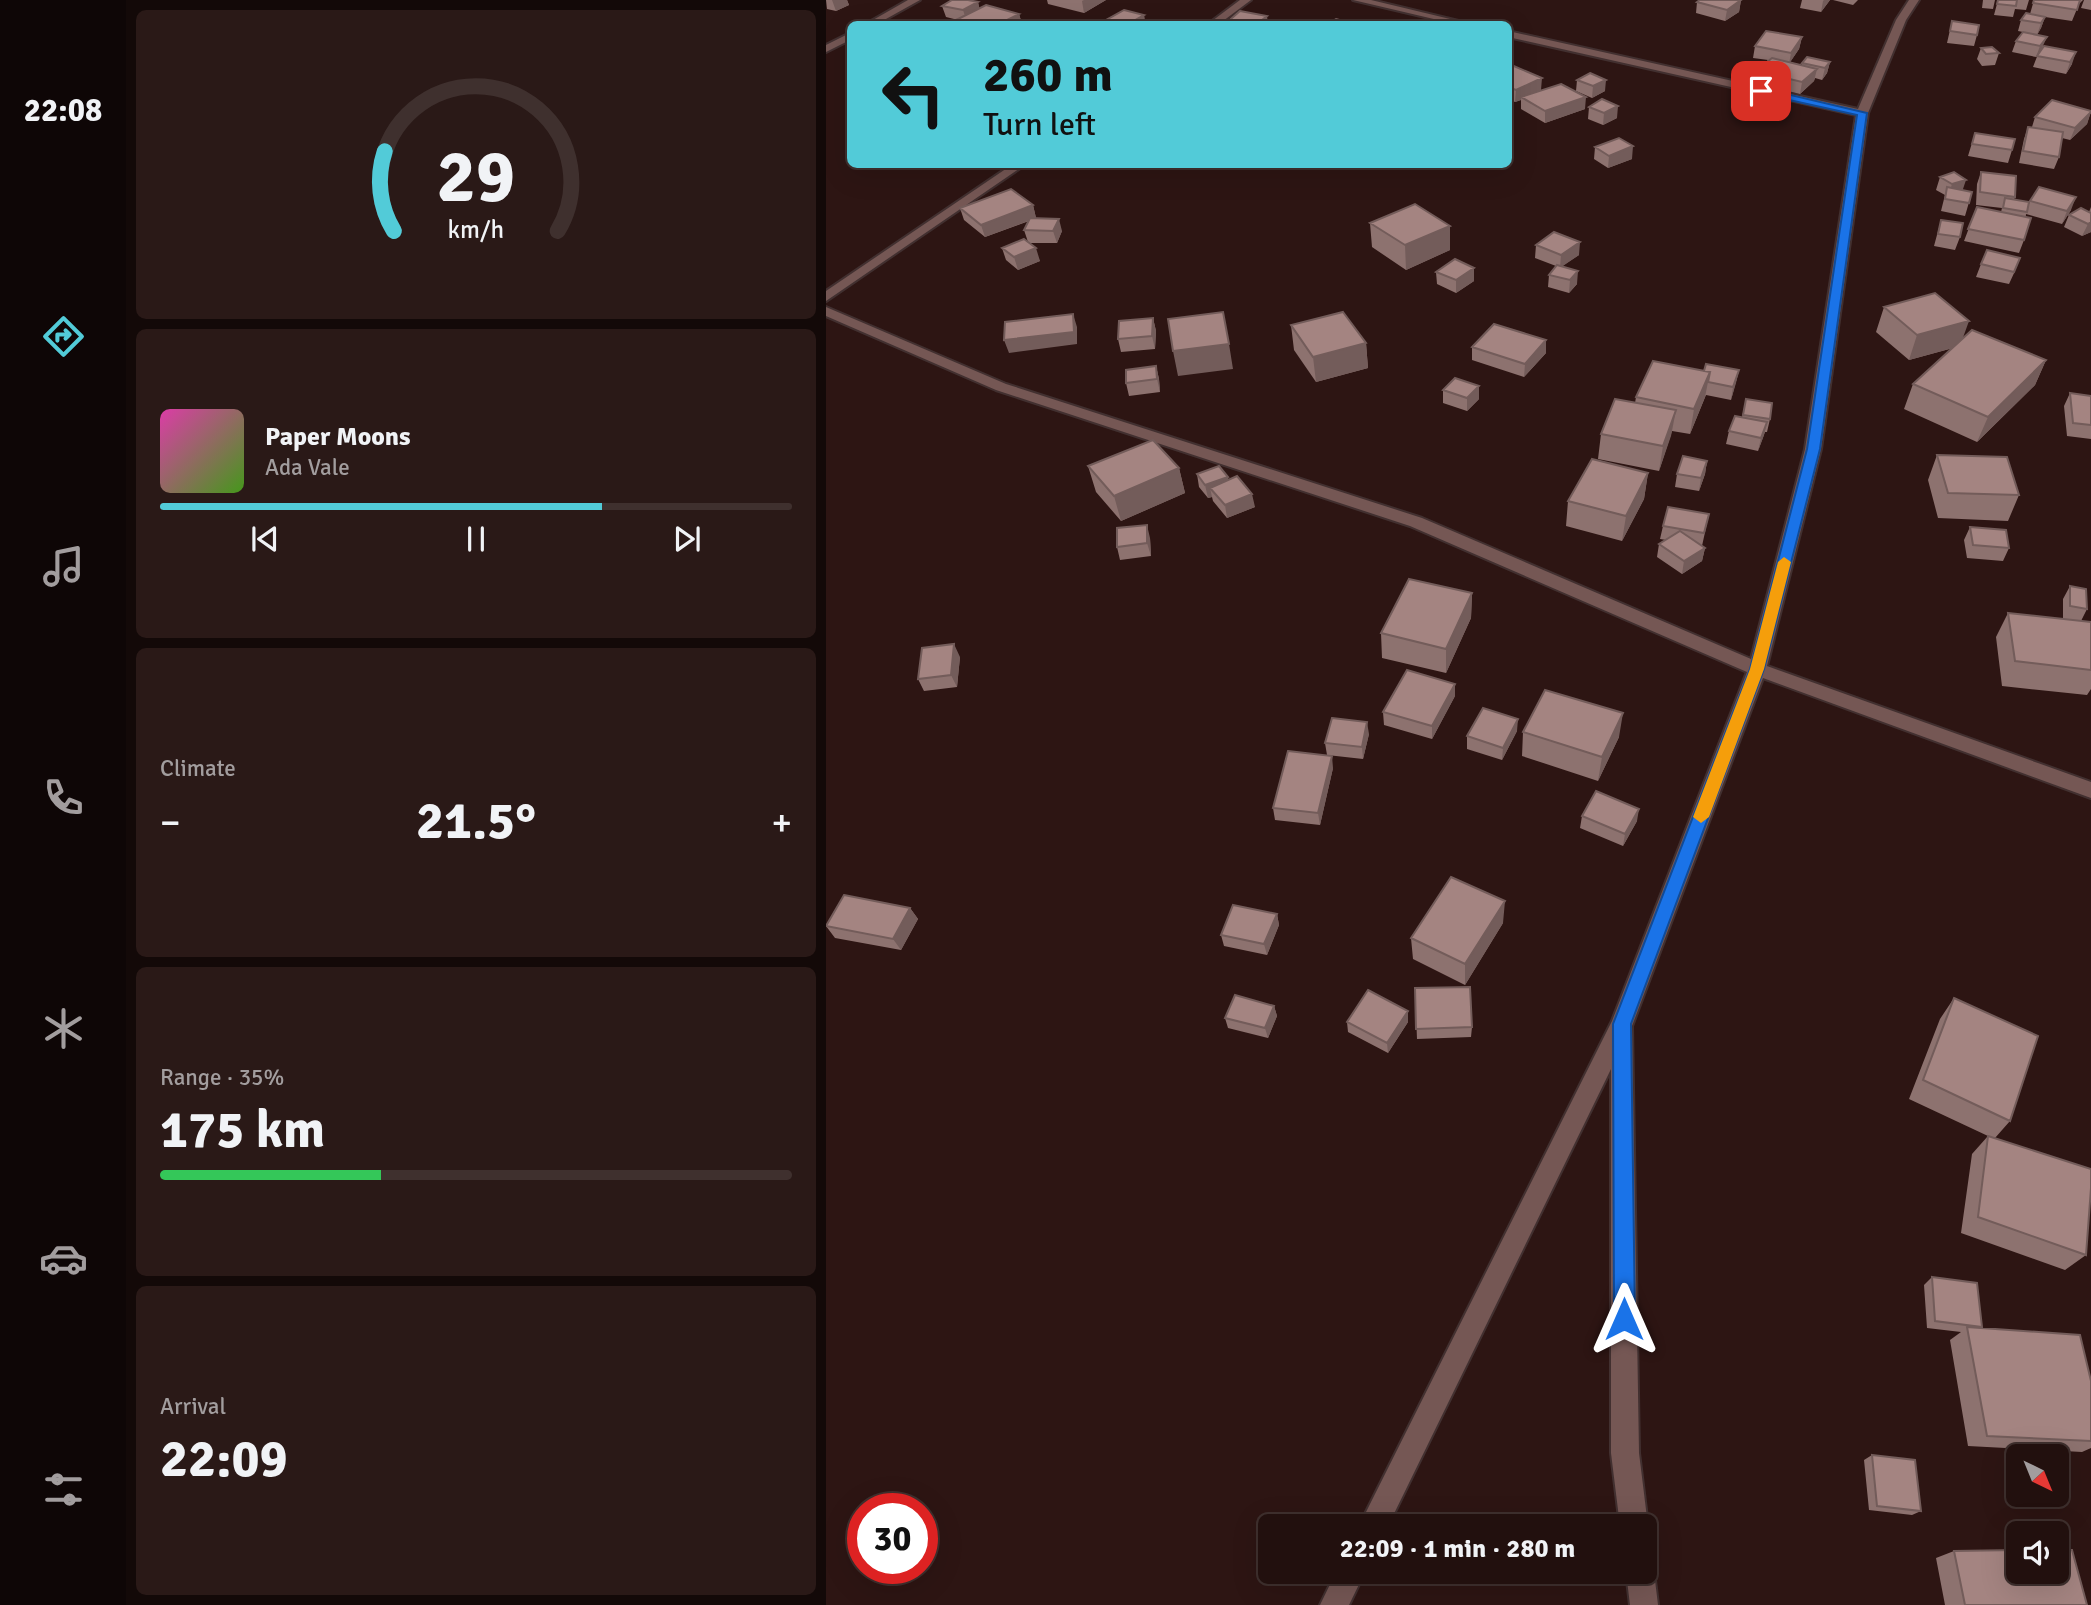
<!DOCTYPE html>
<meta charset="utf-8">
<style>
body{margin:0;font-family:Signika,sans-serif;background:#2a1917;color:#f1f3f6;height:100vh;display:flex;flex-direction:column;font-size:26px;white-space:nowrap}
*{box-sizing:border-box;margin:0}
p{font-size:23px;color:#a29d9e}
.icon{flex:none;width:38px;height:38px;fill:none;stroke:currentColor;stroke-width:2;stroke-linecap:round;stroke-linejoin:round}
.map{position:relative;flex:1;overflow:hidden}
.drawer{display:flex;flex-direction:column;gap:10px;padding:10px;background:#130908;width:700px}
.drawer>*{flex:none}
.guide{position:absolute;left:21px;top:21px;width:665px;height:147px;border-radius:10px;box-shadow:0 7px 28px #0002,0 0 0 2px #3f302e;background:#52cbd8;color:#111;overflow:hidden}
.needle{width:46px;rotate:137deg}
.controls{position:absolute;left:1180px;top:1444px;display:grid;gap:14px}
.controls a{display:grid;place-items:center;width:63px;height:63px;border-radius:10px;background:#22100e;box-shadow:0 7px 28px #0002,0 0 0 2px #3f302e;font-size:35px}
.speed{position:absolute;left:21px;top:1493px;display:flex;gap:14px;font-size:35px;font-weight:700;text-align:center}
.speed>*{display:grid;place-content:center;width:91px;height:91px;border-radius:50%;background:#22100e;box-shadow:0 7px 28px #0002,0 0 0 2px #3f302e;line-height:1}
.speed .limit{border:10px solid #d22;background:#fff;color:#111}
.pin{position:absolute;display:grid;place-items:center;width:60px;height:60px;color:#fff;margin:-30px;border-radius:14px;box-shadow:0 4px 10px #0006}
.me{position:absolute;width:77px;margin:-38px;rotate:0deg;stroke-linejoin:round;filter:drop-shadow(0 0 5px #0008)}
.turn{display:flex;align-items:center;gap:24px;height:147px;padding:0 21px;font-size:32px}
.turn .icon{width:91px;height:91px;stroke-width:2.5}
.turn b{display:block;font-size:49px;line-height:60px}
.big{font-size:52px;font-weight:700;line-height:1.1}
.drawer .card{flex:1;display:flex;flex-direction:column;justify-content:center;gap:10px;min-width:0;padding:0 24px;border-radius:10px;background:#2a1917}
.drawer .dial{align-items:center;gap:0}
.dial svg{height:182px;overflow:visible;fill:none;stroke:#3f302e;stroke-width:7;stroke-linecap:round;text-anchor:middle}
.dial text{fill:#f1f3f6;stroke:none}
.song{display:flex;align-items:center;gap:21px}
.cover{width:84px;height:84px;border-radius:10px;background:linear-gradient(135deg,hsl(320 70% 55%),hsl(100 70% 35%))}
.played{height:7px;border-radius:4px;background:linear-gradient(90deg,#52cbd8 70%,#3f302e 70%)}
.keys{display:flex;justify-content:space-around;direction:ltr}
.heat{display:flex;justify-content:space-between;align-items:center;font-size:38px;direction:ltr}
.charge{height:10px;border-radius:5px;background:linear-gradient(90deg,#34c759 35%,#3f302e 0)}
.trip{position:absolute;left:432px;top:1514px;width:399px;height:70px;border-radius:10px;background:#22100e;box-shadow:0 7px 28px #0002,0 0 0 2px #3f302e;font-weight:700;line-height:70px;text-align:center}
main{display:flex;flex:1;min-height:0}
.tabs{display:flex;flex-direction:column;width:126px;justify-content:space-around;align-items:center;background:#0e0606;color:#a29d9e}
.tabs .icon{width:49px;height:49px}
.tabs .on{color:#52cbd8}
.tabs b{font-size:32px;color:#f1f3f6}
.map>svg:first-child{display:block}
</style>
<main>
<nav class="tabs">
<b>22:08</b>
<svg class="icon on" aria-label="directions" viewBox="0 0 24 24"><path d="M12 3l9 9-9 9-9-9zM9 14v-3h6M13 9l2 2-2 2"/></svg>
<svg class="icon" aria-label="music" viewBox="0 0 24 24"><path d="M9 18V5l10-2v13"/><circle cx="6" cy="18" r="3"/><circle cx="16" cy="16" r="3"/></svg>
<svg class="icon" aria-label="phone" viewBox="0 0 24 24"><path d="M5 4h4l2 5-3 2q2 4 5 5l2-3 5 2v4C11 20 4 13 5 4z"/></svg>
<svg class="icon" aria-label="climate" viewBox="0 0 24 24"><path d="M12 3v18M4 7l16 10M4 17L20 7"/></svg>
<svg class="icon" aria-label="car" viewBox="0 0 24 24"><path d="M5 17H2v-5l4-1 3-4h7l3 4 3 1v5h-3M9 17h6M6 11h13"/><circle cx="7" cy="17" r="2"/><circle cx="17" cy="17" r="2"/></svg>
<svg class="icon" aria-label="filters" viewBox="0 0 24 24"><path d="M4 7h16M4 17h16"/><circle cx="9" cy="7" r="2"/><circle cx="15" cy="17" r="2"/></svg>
</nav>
<section class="drawer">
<div class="card dial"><svg viewBox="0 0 100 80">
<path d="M14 69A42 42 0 1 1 86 69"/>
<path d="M14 69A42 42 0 0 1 10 34" stroke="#52cbd8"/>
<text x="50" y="56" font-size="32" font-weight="700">29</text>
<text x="50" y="72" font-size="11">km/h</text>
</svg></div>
<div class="card">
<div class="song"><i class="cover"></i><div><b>Paper Moons</b><p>Ada Vale</p></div></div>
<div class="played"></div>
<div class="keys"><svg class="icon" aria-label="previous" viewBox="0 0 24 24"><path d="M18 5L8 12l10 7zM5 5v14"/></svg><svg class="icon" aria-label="pause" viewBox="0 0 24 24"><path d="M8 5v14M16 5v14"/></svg><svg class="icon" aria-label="next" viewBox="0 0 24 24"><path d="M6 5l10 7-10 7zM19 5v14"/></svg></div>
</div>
<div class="card"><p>Climate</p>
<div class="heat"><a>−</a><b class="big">21.5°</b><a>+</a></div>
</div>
<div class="card"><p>Range · 35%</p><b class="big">175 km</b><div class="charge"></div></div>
<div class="card"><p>Arrival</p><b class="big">22:09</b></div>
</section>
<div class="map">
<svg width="1265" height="1605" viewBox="0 0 1265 1605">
<rect width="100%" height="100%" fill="#2d1513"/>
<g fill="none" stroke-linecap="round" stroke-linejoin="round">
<defs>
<path id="minor" d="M414,0H425L393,24H382Z
M527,0H545L645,24H629Z
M1083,0H1093L1080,20L1042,113L995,449L941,666L1265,782V798L937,678L806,1026L813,1453L822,1526L819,1533V1526H794L785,1453V1069L562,1526H533L786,1021L921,672L584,526L170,390L0,316V307L180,384L596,518L925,659L979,449L1030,115L682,37V31L1032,109L1070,20Z
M187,164H200L0,301V291Z
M819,1560L824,1562L828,1572L832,1605H804L800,1572H819Z
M510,1572H539L523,1605H494Z"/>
<path id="tertiary" d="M82,0H94L51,24H40Z
M24,33V40L0,52V45Z"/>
</defs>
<use href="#minor" stroke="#423030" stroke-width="4"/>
<use href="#tertiary" stroke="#423030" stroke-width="4"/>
<use href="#minor" fill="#755754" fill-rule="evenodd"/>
<use href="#tertiary" fill="#755754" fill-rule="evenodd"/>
</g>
<path fill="#8d726f" d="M0,0H21L23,5L10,11L1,9Z
M221,0H280L258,13L222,4Z
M915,0L913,12L899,21L870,13L871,2Z
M976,0H1004L995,12L974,8Z
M1007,0H1032L1027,5Z
M1157,0H1169L1167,9L1156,8Z
M1172,0H1203L1200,10L1189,9L1187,17L1168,15Z
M1208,0H1257L1253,4L1246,21L1219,17L1215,28L1211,35L1217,46L1246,64L1240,74L1207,67L1212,54L1210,57L1186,52L1190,41L1197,32L1192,31L1195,20L1204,14Z
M1258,0H1265V10L1255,8Z
M152,2L153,8L193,14L196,24H134L132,20L120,17L116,6Z
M318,15L319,23L323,24H283L282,19Z
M1126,21L1151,35L1148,46L1121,43Z
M976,37L973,49L964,62L976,65V63L1004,62L1001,73L996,80L989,78L988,81L974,94L962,91L960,99L955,104L940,100L942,88L943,87L928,83L930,71L942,60L927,58L929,46Z
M1155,48L1173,53L1169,65L1156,66L1151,59Z
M682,64L715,90L710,92L759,109L719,123L695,109V100L689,102L682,99Z
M751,80L779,91L766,98L750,91Z
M763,107L791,118L777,125L762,119Z
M1265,111L1261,124L1244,140L1236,138L1233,157L1228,169L1193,163L1198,139L1202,127H1206L1209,117Z
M1149,133L1186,150L1182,163L1142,156Z
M769,147L806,159L782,168L768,159Z
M1155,172L1189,197L1188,200L1203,204L1204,201L1245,210L1236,224L1200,214L1198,240L1193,253L1138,241L1151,207L1175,212L1176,208L1150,205L1151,184Z
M1114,177L1137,190L1146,192L1139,216L1115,211L1119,195L1110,190Z
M207,205L210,218L209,219L236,231L231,243H203L214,261L192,270L180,260L176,248L202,242L198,230L203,221L159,237L138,220L134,208Z
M1265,207V232L1256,236L1238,227L1243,215L1263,212Z
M1115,220L1134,237L1129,250L1108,246Z
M544,223L624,226V250L580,270L546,247Z
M710,245L753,255L736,266L751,284L743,293L722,287L723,275L730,266L709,258Z
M1155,264L1189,271L1183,284L1150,277Z
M610,272L648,281L630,293L611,284Z
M1058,307L1136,339L1220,360L1209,385L1151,442L1078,409L1087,384L1127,348L1083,360L1050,332Z
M327,318L330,331L329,349L295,352L292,339Z
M465,325L540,343L542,368L490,382L468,350Z
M646,347L720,353L698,377L646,360Z
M330,366L333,379L334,392L303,396L300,383Z
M913,370L905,400L880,395L864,434L846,431L833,471L772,459L775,434L809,403L810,397L878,371Z
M617,390L653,399L641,411L617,403Z
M1244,393L1265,396V439L1241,436L1238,406Z
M920,399L944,419L941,432H939L932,451L900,444L903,431L916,417Z
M1111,455L1193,495L1182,521L1112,518L1102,480Z
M881,461L879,474L873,491L849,487L851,474Z
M262,466L353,468L359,493L295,521L270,492Z
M822,473L818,499L796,541L740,526L742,501Z
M371,474L403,480L429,507L401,518L387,501L386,497L382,498L373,487Z
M883,514L876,546L879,548L876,561L856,574L831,557L833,544L840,540L834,539L837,526Z
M1144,527L1183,548L1177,561L1141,558L1138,540Z
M324,538L325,556L294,560L291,547Z
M1244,586L1261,609L1255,621L1265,622V689L1261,695L1176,686L1170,637L1182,613L1237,619V599Z
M646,593L645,618L620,673L556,658L555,633Z
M134,657L131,687L98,691L92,679Z
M629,696L606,739L558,725L557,712Z
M691,731L676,760L641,749V736Z
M697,732L793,737L772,781L696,756Z
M543,734L537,759L501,755L499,743Z
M507,768L494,825L449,820L447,808Z
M756,816L811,821L797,846L754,828Z
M84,908L92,919L75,950L9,938L0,926Z
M451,914L453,925L441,955L398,946L395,935Z
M677,923L639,985L587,959L585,938Z
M589,988L646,1027L645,1037L591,1039Z
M1128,998L1184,1121L1169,1138L1260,1255L1239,1270L1135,1233L1146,1154L1162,1136L1083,1099L1114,1019Z
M448,1006L451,1016L442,1038L402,1028L399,1018Z
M521,1022H582L562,1053L522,1032Z
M1106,1277L1154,1328L1265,1381V1448L1256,1452L1142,1446L1124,1340L1135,1332L1101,1328L1098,1285Z
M1046,1455L1095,1511L1086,1515L1043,1510L1038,1460Z
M1128,1551L1261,1605H1119L1110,1558Z"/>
<path fill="#735c5a" d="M6,0H21L23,5L10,11Z
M258,0H280L258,13L256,1Z
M915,0L913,12L899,21L901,10Z
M998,0H1004L995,12L997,1Z
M152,2L155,14L141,22L137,10Z
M193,14L196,24H173Z
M318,15L319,24H302Z
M441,16L442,24H431Z
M1219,17L1215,28L1211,35L1215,23Z
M976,37L973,49L963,64L965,53Z
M1221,37L1216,48L1210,57L1214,46Z
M1250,52L1246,64L1240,74L1244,62Z
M1004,62L1001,73L996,80L999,68Z
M991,69L988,81L974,94L976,82Z
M716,78L715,90L697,99L695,97V100L689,102L690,90Z
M780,80L779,91L766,98L767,86Z
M963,87L960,99L955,104L958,92Z
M760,97L759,109L719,123V111Z
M792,106L791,118L777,125L778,113Z
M1265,112L1261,124L1244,140L1249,128Z
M807,146L806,159L782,168L783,156Z
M1140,180L1136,192L1122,197L1126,184Z
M1250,197L1245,210L1236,224L1241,211Z
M207,205L210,218L159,237L155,225Z
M233,219L236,231L231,243L227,231Z
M1265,222V232L1256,236L1262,224Z
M624,226V250L580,270L579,245Z
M754,242L753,255L734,268L735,255Z
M210,248L214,261L192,270L188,257Z
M648,268V281L630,293V280Z
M752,271L751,284L743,293L744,280Z
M247,314L251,327V344L183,353L178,340Z
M327,318L330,331L329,349L326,336Z
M1143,321L1134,346L1083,360L1091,335Z
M720,340V353L698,377L699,364Z
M540,343L542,368L490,382L487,357Z
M403,344L407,369L352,376L347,351Z
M1220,360L1209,385L1151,442L1162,417Z
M330,366L333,379L334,392L331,379Z
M913,370L910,383L905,400L907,387Z
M884,372L879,397L864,434L868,409Z
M653,386V399L641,411V398Z
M850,410L845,436L833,471L837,446Z
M941,422L938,435L932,451L935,438Z
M881,461L879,474L873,491L875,478Z
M353,468L359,493L295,521L288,496Z
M822,473L818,499L796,541L800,516Z
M402,477L405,490L384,488L386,497L382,498L379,485Z
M426,494L429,507L401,518L399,505Z
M321,525L324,538L325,556L321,543Z
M879,548L876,561L856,574L858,561Z
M646,593L645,618L620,673V649Z
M128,644L134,657L131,687L125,675Z
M629,684V696L606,739V726Z
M797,713L793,737L772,781L776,757Z
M692,719L691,731L676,760L677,748Z
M541,722L543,734L537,759L536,747Z
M506,756L507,768L494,825L492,813Z
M813,809L811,821L797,846L799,834Z
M679,901L677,923L639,985V964Z
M84,908L92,919L75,950L67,939Z
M451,914L453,925L441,955L438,944Z
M448,1006L451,1016L442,1038L439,1028Z
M582,1011V1022L562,1053L561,1043Z"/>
<path fill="#a48481" stroke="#735c5a" stroke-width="2" d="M126,0H142L152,2L137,10L116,6Z
M874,0H915L901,10L871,2Z
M1172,0H1191L1190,6L1171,4Z
M1208,0H1254L1251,10L1207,3Z
M160,5L193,14L173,24H152L132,19Z
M298,10L318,15L302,24L282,19Z
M414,11L441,16L431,24H399Z
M1200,13L1219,17L1215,23L1195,20Z
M510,19L527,24H502Z
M313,21L323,24H305Z
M1126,21L1153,25L1151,35L1124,31Z
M940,31L976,37L965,53L929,46Z
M1197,32L1221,37L1214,46L1190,41Z
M1218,46L1250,52L1244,62L1211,56Z
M1166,47L1173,53L1160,54L1155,48Z
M981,57L1004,62L999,68L976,63Z
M946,58L991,69L976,82L930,71Z
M683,64L716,78L690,90L682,87Z
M764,73L780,80L767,86L751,80Z
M947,83L963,87L958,92L942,88Z
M735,84L760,97L719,111L695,97Z
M776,99L792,106L778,113L763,107Z
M1226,100L1265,111V112L1249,128L1209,117Z
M1202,127L1237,132L1233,157L1197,151Z
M1149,133L1189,139L1186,150L1146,144Z
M793,138L807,146L783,156L769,147Z
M1128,172L1140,180L1126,184L1114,177Z
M1155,172L1190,176L1189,197L1154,192Z
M1121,187L1146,192L1143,203L1119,199Z
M1213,187L1250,197L1241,211L1204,201Z
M185,189L207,205L155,225L134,208Z
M1179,198L1203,202L1201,212L1177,208Z
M589,204L624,226L579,245L544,223Z
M1151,207L1205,218L1198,240L1142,229Z
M1255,208L1265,213V222L1262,224L1243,215Z
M204,218L233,219L227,231L198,230Z
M1115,220L1137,223L1134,237L1112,234Z
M728,232L754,242L735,255L710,245Z
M198,239L210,248L188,257L176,248Z
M1161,250L1194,258L1188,272L1155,264Z
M629,259L648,268L630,280L610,272Z
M731,265L752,271L744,280L723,275Z
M1109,293L1143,321L1091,335L1058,307Z
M397,312L403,344L347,351L342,319Z
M517,312L540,343L487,357L465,325Z
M247,314L248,332L178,340L179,322Z
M327,318L326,336L292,339L293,321Z
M668,324L720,340L699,364L646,347Z
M1146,330L1220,360L1162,417L1087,384Z
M827,361L884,372L868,409L810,397Z
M880,364L913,370L907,387L882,382L884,372L878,371Z
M330,366L331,379L300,383V370Z
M629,378L653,386L641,398L617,390Z
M1244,393L1265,396V425L1247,423Z
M789,399L850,410L837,446L775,434Z
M920,399L946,403L944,419L917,415Z
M909,416L941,422L935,438L903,431Z
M327,440L353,468L288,496L262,466Z
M1111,455L1181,457L1193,495L1122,493Z
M857,456L881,461L875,478L851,474Z
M766,459L822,473L800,516L742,501Z
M393,466L402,477L379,485L371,474Z
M411,476L426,494L399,505L384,488Z
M842,507L883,514L878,533L837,526Z
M321,525V543L291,547V528Z
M1144,527L1180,530L1183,548L1147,545Z
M854,531L879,548L858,561L833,544Z
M583,579L646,593L620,649L555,633Z
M1244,586L1260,589L1261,609L1244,606Z
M1182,613L1265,622V670L1189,661Z
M128,644L125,675L92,679L96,648Z
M581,670L629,684L606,726L557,712Z
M719,690L797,713L776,757L697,732Z
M657,708L692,719L677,748L641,736Z
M506,718L541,722L536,747L499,743Z
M462,751L506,756L492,813L447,808Z
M770,791L813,809L799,834L756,816Z
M625,877L679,901L639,964L585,938Z
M18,895L84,908L67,939L0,926Z
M407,905L451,914L438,944L395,935Z
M644,987L646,1027L590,1029L589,988Z
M542,990L582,1011L561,1043L521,1022Z
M409,995L448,1006L439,1028L399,1018Z
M1128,998L1212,1036L1184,1121L1097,1080Z
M1162,1136L1265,1169V1188L1260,1255L1152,1217Z
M1106,1277L1151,1283L1156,1327L1109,1321Z
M1141,1327L1254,1335L1265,1381V1441L1161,1436Z
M1046,1455L1089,1460L1095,1511L1051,1506Z
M1192,1550V1572H1230V1550H1246L1261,1605H1139L1128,1551Z"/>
<path fill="#1a73e8" stroke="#114b97" stroke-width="2" d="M935,88L1041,113L994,449L938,669L805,1024L809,1319L806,1326L798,1329L791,1326L788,1319L787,1024L924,669L981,449L1031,115L932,93L930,91Z"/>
<path fill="#f59e0b" d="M958,557L965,562L938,669L883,817L875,823L867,817L924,669L952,562Z"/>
</svg>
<div class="controls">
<a><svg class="needle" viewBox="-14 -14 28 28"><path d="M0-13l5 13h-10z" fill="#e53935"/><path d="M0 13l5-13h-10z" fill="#a29d9e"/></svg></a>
<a><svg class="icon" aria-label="sound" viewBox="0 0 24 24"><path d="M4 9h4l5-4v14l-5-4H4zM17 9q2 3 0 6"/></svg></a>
</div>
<div class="speed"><div class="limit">30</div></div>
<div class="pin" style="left:935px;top:91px;background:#d93025"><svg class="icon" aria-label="arrive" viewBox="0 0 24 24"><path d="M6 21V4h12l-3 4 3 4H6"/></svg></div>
<svg class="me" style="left:798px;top:1319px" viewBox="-20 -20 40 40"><path d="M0-17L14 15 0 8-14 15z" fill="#1a73e8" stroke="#fff" stroke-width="4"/></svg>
<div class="trip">22:09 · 1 min · 280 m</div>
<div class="guide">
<div class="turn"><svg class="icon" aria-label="left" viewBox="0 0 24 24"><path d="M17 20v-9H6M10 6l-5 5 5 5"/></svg><div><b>260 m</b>Turn left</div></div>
</div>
</div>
</main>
